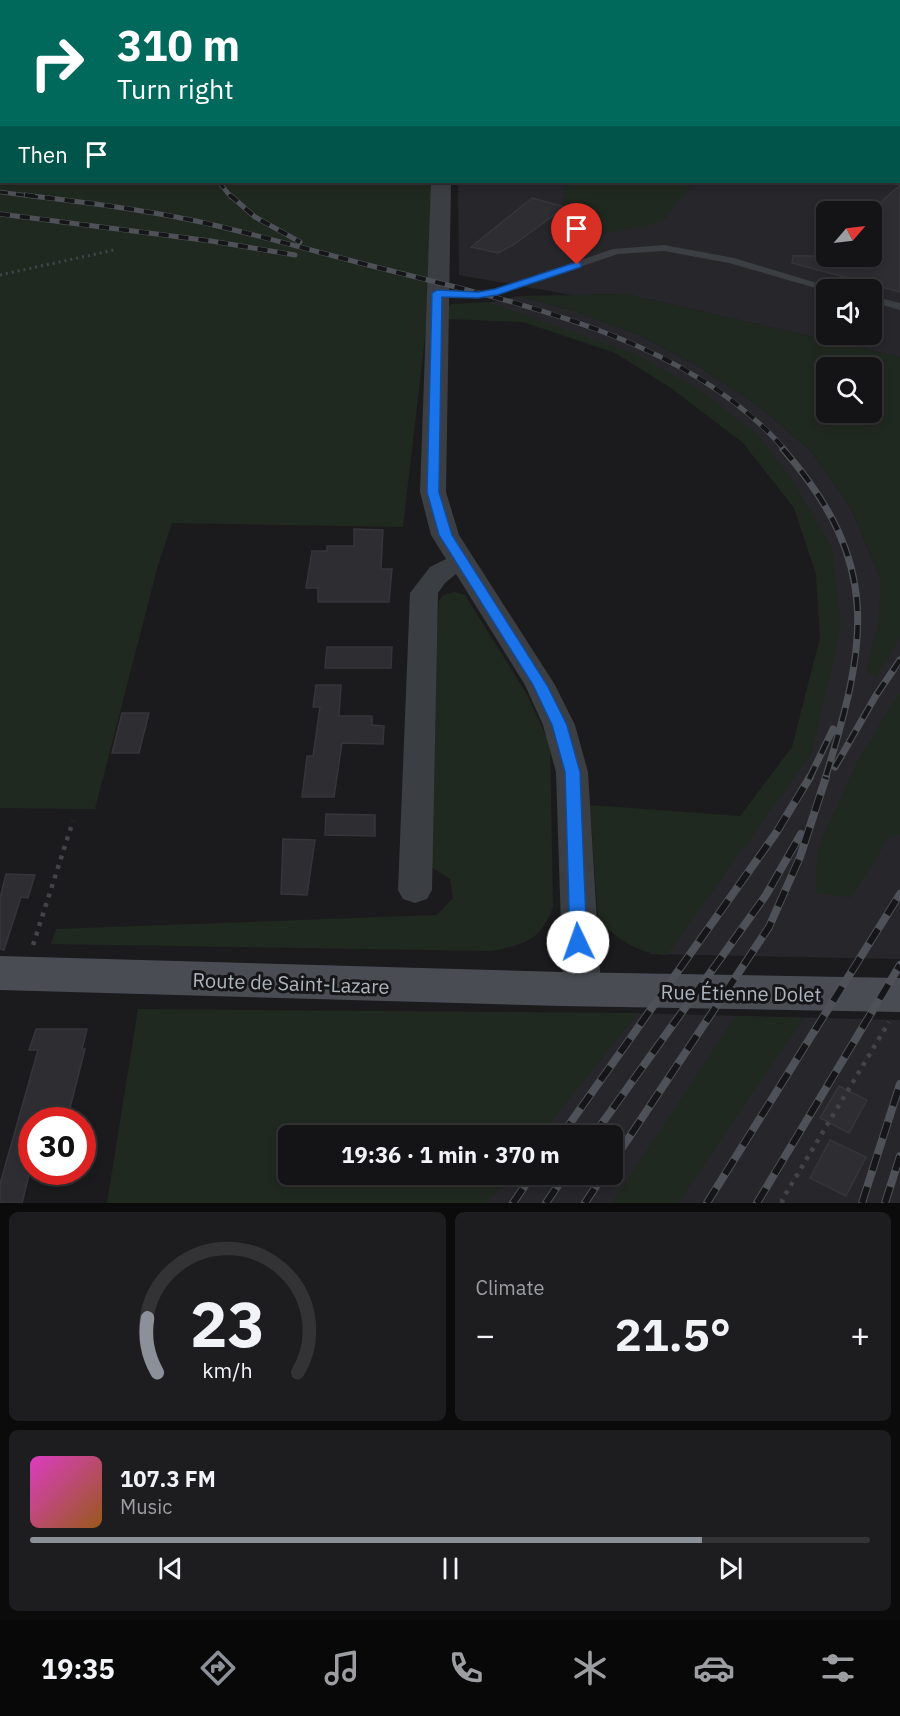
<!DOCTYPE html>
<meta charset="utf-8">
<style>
body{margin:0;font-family:"IBM Plex Sans",sans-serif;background:#1d1d1f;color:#f1f3f6;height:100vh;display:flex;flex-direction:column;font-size:22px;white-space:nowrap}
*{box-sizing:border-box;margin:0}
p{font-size:20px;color:#9d9ea1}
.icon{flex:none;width:33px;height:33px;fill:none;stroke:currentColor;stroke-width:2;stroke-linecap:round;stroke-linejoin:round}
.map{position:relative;height:1203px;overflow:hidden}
.panel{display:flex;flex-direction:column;gap:9px;padding:9px;background:#0b0b0c;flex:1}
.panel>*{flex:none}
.hud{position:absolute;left:0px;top:0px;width:900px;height:183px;box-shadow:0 3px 9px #0003,0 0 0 2px #333335;background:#00695c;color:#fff;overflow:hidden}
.needle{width:39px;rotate:62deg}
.controls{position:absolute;left:816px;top:201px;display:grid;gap:12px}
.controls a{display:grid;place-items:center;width:66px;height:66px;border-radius:9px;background:#141416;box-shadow:0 3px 9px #0003,0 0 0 2px #333335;font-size:30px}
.speed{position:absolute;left:18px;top:1107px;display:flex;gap:12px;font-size:30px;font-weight:700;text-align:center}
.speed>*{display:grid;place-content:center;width:78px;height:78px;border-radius:50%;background:#141416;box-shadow:0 3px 9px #0003,0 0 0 2px #333335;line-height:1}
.speed .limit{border:9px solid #d22;background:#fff;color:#111}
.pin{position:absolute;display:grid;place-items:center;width:51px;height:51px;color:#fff;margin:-62px -26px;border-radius:50% 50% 50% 0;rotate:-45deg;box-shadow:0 0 6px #0007}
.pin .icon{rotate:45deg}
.me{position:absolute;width:66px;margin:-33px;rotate:357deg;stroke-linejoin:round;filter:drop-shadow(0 0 4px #0008)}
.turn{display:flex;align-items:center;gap:21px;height:126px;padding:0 18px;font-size:27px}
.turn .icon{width:78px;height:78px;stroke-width:2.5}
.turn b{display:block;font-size:42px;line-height:51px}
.then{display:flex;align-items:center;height:57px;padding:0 18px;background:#0003;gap:12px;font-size:22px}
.big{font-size:45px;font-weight:700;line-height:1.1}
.panel .tile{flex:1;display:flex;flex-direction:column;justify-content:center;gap:9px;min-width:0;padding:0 21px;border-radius:9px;background:#1d1d1f}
.panel .dial{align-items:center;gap:0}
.dial svg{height:156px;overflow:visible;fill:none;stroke:#333335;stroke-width:7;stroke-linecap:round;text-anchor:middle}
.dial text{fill:#f1f3f6;stroke:none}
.song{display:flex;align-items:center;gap:18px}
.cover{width:72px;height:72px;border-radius:9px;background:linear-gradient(135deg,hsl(310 70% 55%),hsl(30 70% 35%))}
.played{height:6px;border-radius:3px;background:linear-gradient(90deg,#8c9099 80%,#333335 80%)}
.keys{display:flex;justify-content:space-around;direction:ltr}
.heat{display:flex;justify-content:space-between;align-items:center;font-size:33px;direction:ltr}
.panel .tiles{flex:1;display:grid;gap:9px;grid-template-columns:1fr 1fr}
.tile:last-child{grid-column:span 2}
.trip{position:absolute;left:278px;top:1125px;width:345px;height:60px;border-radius:9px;background:#141416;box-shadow:0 3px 9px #0003,0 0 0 2px #333335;font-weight:700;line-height:60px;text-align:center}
.menu{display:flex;height:96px;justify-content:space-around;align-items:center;background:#080809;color:#9d9ea1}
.menu .icon{width:42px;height:42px}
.menu .on{color:#8c9099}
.menu b{font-size:27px;color:#f1f3f6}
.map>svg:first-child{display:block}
</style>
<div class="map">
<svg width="900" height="1203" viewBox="0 0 900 1203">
<rect width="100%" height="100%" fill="#1b1b1e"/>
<path fill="#27272b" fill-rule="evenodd" d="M832,0H900V357L626,294L572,295L459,275L458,182H898V2ZM826,212H872V256H826ZM826,290H872V334H826Z
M518,296L575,311L639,335L698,366L756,404L810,450L851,508L881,580L900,586V959L649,954L801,751L829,672L817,535L730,416L608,346L483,304Z
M624,1013L900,1020V1203H485L506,1175L612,1174V1136L535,1135Z"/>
<path fill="#202920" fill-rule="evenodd" d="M0,0H832L834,1L2,2V182H443L403,527L172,523L158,565L95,809L0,808Z
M567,182H694L665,219L644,227L586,236L570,226L561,207Z
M626,294L900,357V638L876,677L866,671L878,624L881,580L851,508L810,450L756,404L698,366L639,335L575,311L518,296ZM826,368H872V412H826Z
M488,302L635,354L697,388L758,435L790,476L832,548L841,626L812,753L667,955C637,954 619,939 598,920L590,805L740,816L792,747L820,638L816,574L794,508L743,443L671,388L615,353L523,322L447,319L446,308L452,304Z
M454,592L465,595L526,693L550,744L553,907C540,941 525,944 492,951L51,944L56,929L437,915L453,898L450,879L431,867L425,841L439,601L443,595Z
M900,692V835L890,836L851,898L815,892L818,847L859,758Z
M138,1009L624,1013H638L541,1135L288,1136V1174L510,1175L488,1203H107Z
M736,1016L804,1018L678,1203H612Z"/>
<path fill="#2e2e32" stroke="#35353a" stroke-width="1.5" d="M900,185V292L792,263L793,256H872V210Z
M532,198L565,207L513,245L498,253L471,247Z
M354,529L383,530L381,569H392L389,602H318V588H306L312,551H327V546H354Z
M327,647H392L391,668H325Z
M316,685H341L339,716H372V725L384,726L383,744L342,743L334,797H302L307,756H313L320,707H313Z
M122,713H149L139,753H112Z
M326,814L375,815V836L325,835Z
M283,839L315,840L307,895L281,894Z
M6,874L35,875L28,898L21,897L4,950L0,949V898Z
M36,1029H87L82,1049H85L67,1120H32V1153L25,1175H29L22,1203H0V1184L38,1050H29Z
M839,1086L867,1100L849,1133L820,1118Z
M830,1140L866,1157L846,1196L810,1178Z"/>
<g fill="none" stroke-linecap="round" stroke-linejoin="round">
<path stroke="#41454a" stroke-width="3" stroke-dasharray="2 4" stroke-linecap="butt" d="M0,275L114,250"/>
<path stroke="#41454a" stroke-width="4.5" stroke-dasharray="4 6" stroke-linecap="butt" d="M33,945L73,821
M783,1203L782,1200L889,1022"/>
<path fill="#3b3e43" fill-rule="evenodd" d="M898,42H900V48H898Z
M664,245L734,258L840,290L826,291L729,263L664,251L618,254L497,295L478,298L437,296L431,293L437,290L478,292L495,289L613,249Z
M872,296L900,303V310L872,302Z"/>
<path fill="#3b3e43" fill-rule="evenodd" d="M425,0H439L440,2H425Z
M431,182H451L446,492L459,535L555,685L575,725L588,772L601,988L595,998L582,1003L569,998L563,988L556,772L543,725L525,685L456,574L445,583L438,593L432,890L427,899L415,903L403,899L398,890L410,593L430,567L446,559L431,535L420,492Z"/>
<path fill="#494d53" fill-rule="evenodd" d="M0,956L562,972L900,978V1012L562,1006L0,990Z"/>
<defs>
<path id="rail-far3" d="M219,182L231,197
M0,192L38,197"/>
<path id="rail-far2" d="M25,195C82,202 140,209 196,221C255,234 313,251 372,266C512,302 686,335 785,450
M230,195L255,217L300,242
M0,214L211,241L295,255"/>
<path id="rail-far1" d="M783,449C883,564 867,643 825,779
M835,767L875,697L900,660
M809,779L833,729"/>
<path id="rail" d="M561,1136L776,833L810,777
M593,1136L766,895L801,834
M612,1163L769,927L800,857L826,777
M513,1203L533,1174
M546,1203L566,1174
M585,1203L604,1174
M707,1203L900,894
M757,1203L900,965
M862,1203L900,1084
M885,1203L900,1156"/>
</defs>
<use href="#rail-far3" stroke="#4e5258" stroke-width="4.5"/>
<use href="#rail-far2" stroke="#4e5258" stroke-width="5"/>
<use href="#rail-far1" stroke="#4e5258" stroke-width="7"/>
<use href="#rail" stroke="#4e5258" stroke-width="8"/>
<use href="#rail-far3" stroke="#161619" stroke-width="3" stroke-dasharray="8" stroke-linecap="butt"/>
<use href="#rail-far2" stroke="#161619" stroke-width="4" stroke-dasharray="10" stroke-linecap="butt"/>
<use href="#rail-far1" stroke="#161619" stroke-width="4.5" stroke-dasharray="14" stroke-linecap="butt"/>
<use href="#rail" stroke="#161619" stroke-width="6" stroke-dasharray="17" stroke-linecap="butt"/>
</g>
<path fill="#1a73e8" stroke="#114b97" stroke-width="1.5" d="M577,262L581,263V267L497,295L478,298L442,297L439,492L452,535L547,685L567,725L580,772L587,942L585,947L578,948L572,947L570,942L565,772L552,725L533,685L439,535L427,492L432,293L437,290L478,292L495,289Z"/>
<g text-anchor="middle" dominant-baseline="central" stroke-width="6" stroke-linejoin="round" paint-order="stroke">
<g font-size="20" fill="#acb5be" stroke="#161619">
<text transform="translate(291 983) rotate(2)">Route de Saint-Lazare</text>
<text transform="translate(741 993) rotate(1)">Rue Étienne Dolet</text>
</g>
</g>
</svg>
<div class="controls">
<a><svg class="needle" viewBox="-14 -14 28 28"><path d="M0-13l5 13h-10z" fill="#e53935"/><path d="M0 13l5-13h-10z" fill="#9d9ea1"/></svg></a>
<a><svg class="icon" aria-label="sound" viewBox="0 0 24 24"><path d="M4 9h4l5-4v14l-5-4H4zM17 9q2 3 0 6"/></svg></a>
<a><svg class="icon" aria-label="search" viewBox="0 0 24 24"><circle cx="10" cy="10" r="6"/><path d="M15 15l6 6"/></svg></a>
</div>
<div class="speed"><div class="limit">30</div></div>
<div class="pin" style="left:577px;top:265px;background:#d93025"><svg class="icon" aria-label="arrive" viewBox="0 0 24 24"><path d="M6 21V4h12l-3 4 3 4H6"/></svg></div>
<svg class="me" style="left:578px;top:942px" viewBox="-20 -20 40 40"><circle r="19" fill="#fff"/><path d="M0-13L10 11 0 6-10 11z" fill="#1a73e8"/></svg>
<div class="trip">19:36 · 1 min · 370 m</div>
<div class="hud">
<div class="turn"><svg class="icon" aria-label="right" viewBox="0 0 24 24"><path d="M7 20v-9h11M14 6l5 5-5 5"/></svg><div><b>310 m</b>Turn right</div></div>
<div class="then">Then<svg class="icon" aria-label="arrive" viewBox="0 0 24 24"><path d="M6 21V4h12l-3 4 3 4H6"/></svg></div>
</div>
</div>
<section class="panel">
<div class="tiles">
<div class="tile dial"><svg viewBox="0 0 100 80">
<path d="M14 69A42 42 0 1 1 86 69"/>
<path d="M14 69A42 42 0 0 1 9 41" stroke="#8c9099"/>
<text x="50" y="56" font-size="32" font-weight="700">23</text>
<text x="50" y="72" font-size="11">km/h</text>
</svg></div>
<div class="tile"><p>Climate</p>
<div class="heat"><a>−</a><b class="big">21.5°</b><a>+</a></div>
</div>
<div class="tile">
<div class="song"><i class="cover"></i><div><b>107.3 FM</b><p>Music</p></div></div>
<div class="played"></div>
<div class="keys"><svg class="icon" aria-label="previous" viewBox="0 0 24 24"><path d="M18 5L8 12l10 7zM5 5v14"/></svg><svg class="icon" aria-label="pause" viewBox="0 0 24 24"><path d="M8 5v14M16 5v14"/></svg><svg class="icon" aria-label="next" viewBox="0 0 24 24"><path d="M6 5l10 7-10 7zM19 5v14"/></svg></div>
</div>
</div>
</section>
<nav class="menu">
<b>19:35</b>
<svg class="icon on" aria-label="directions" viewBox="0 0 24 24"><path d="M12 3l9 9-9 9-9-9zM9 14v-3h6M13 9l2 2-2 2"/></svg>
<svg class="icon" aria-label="music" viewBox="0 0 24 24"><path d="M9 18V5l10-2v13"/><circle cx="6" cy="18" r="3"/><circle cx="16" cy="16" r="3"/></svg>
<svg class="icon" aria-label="phone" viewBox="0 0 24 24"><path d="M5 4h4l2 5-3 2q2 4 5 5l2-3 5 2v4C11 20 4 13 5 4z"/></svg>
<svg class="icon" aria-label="climate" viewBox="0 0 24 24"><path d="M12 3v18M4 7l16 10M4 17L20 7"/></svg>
<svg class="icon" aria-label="car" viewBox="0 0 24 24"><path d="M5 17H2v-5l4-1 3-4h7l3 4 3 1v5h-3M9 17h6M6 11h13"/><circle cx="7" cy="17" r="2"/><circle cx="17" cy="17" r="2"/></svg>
<svg class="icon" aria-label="filters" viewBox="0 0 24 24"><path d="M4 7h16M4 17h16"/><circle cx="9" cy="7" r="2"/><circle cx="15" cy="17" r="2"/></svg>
</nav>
